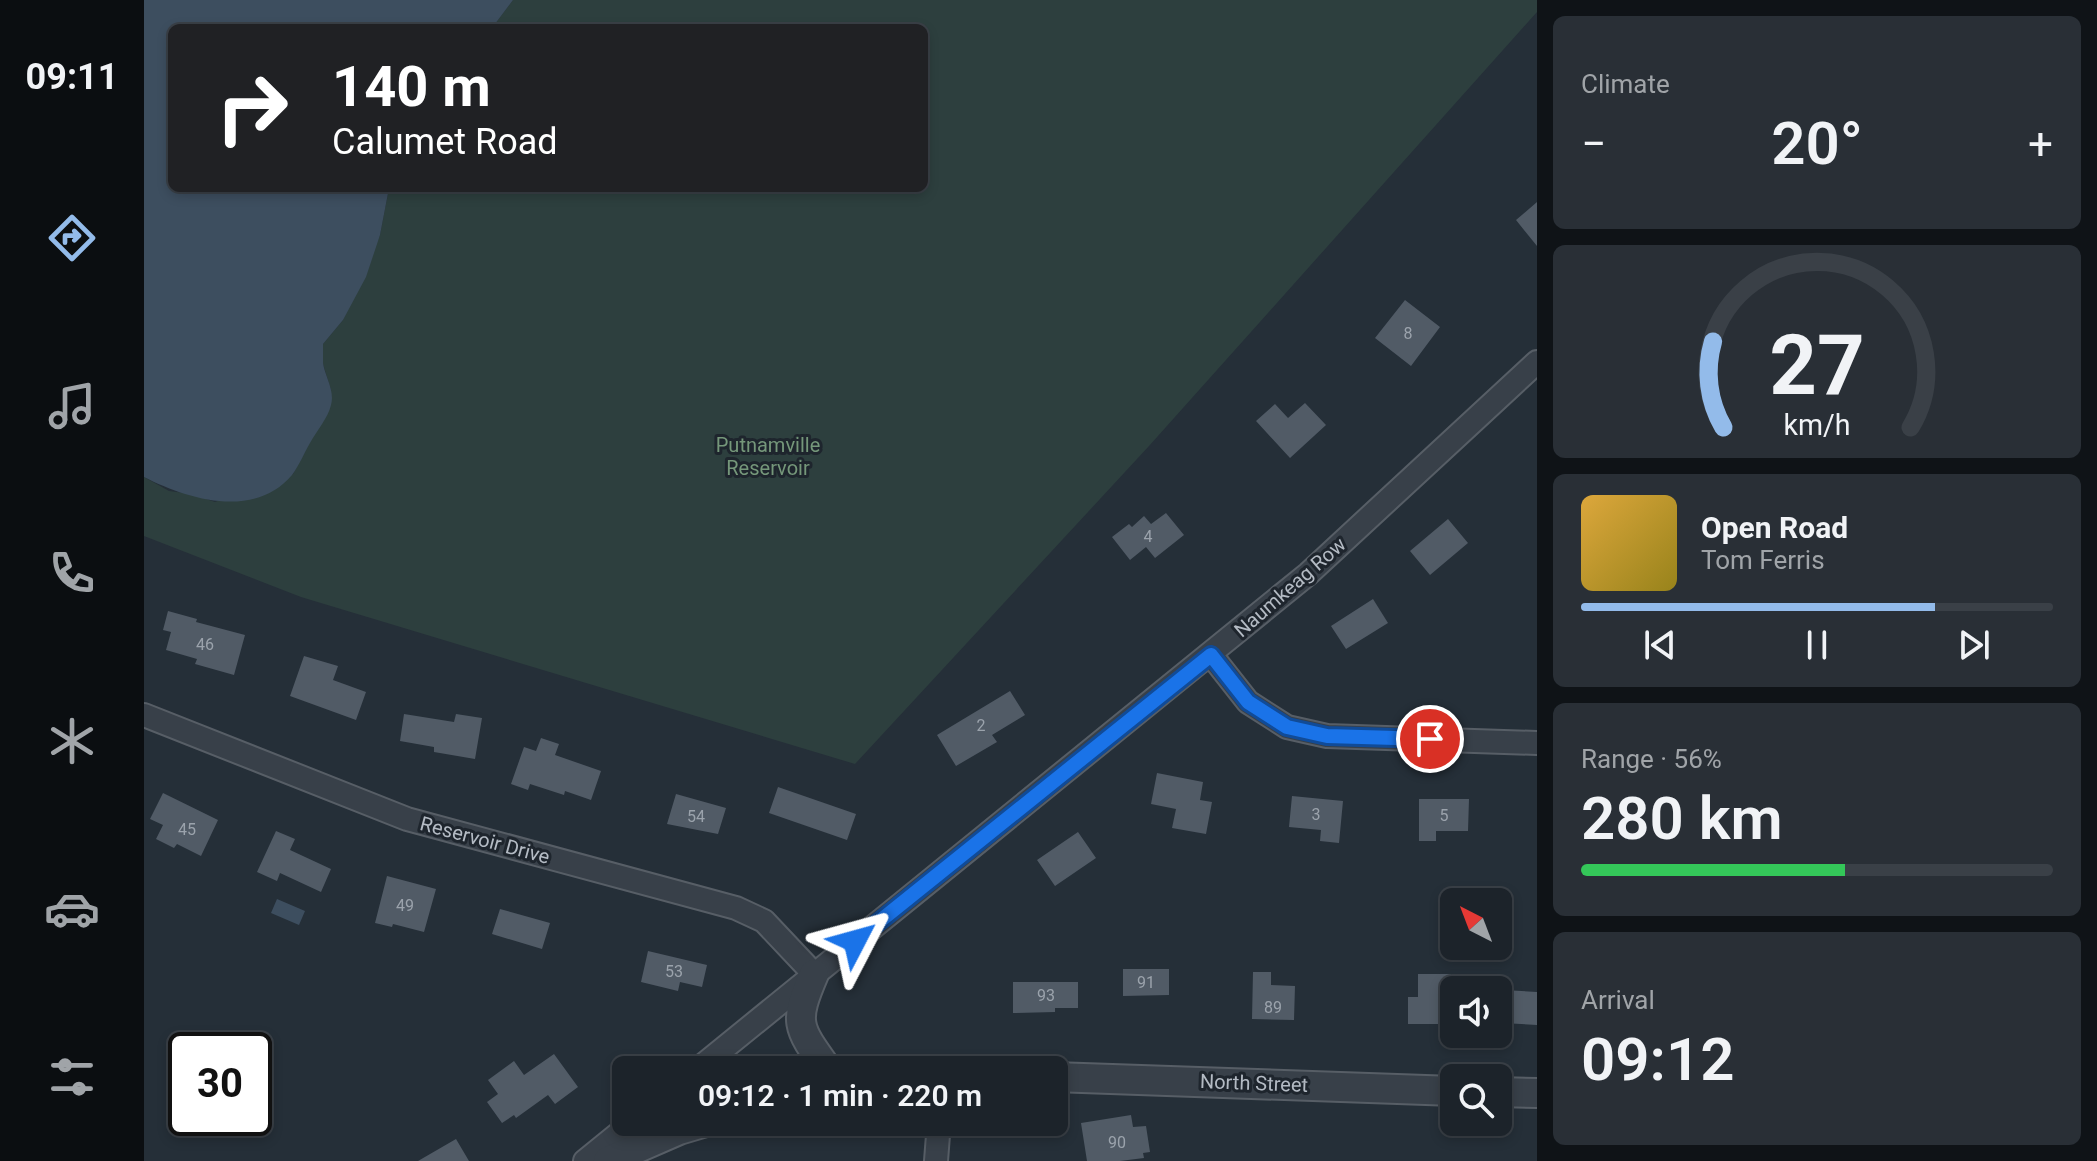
<!DOCTYPE html>
<meta charset="utf-8">
<style>
body{margin:0;font-family:Roboto,sans-serif;background:#292f36;color:#f1f3f6;height:100vh;display:flex;flex-direction:column;font-size:30px;white-space:nowrap}
*{box-sizing:border-box;margin:0}
p{font-size:26px;color:#a0a4a8}
.icon{flex:none;width:44px;height:44px;fill:none;stroke:currentColor;stroke-width:2;stroke-linecap:round;stroke-linejoin:round}
.map{position:relative;flex:1;overflow:hidden}
.details{display:flex;flex-direction:column;gap:16px;padding:16px;background:#0f1317;width:560px}
.details>*{flex:none}
.guide{position:absolute;left:24px;top:24px;width:760px;height:168px;border-radius:12px;box-shadow:0 4px 12px #0003,0 0 0 2px #3a4047;background:#202124;color:#fff;overflow:hidden}
.needle{width:52px;rotate:318deg}
.tools{position:absolute;left:1296px;top:888px;display:grid;gap:16px}
.tools a{display:grid;place-items:center;width:72px;height:72px;border-radius:12px;background:#1c232a;box-shadow:0 4px 12px #0003,0 0 0 2px #3a4047;font-size:40px}
.speed{position:absolute;left:24px;top:1032px;display:flex;gap:16px;font-size:40px;font-weight:700;text-align:center}
.speed>*{display:grid;place-content:center;width:104px;height:104px;border-radius:50%;background:#1c232a;box-shadow:0 4px 12px #0003,0 0 0 2px #3a4047;line-height:1}
.speed .limit{border:4px solid #111;border-radius:12px;background:#fff;color:#111}
.pin{position:absolute;display:grid;place-items:center;width:68px;height:68px;color:#fff;margin:-34px;border:4px solid #fff;border-radius:50%;box-shadow:0 2px 8px #0007}
.me{position:absolute;width:88px;margin:-44px;rotate:51deg;stroke-linejoin:round;filter:drop-shadow(0 0 6px #0008)}
.turn{display:flex;align-items:center;gap:28px;height:168px;padding:0 32px;font-size:36px}
.turn .icon{width:104px;height:104px;stroke-width:2.5}
.turn b{display:block;font-size:56px;line-height:68px}
.big{font-size:60px;font-weight:600;line-height:1.1}
.details .widget{flex:1;display:flex;flex-direction:column;justify-content:center;gap:12px;min-width:0;padding:0 28px;border-radius:12px;background:#292f36}
.details .dial{align-items:center;gap:0}
.dial svg{height:208px;overflow:visible;fill:none;stroke:#3a4047;stroke-width:7;stroke-linecap:round;text-anchor:middle}
.dial text{fill:#f1f3f6;stroke:none}
.song{display:flex;align-items:center;gap:24px}
.cover{width:96px;height:96px;border-radius:12px;background:linear-gradient(135deg,hsl(40 70% 55%),hsl(50 70% 35%))}
.played{height:8px;border-radius:4px;background:linear-gradient(90deg,#93bbea 75%,#3a4047 75%)}
.keys{display:flex;justify-content:space-around;direction:ltr}
.heat{display:flex;justify-content:space-between;align-items:center;font-size:44px;direction:ltr}
.charge{height:12px;border-radius:6px;background:linear-gradient(90deg,#34c759 56%,#3a4047 0)}
.trip{position:absolute;left:468px;top:1056px;width:456px;height:80px;border-radius:12px;background:#1c232a;box-shadow:0 4px 12px #0003,0 0 0 2px #3a4047;font-weight:600;line-height:80px;text-align:center}
main{display:flex;flex:1;min-height:0}
.menu{display:flex;flex-direction:column;width:144px;justify-content:space-around;align-items:center;background:#0b0e11;color:#a0a4a8}
.menu .icon{width:56px;height:56px}
.menu .on{color:#93bbea}
.menu b{font-size:36px;color:#f1f3f6}
.map>svg:first-child{display:block}
</style>
<main>
<nav class="menu">
<b>09:11</b>
<svg class="icon on" aria-label="directions" viewBox="0 0 24 24"><path d="M12 3l9 9-9 9-9-9zM9 14v-3h6M13 9l2 2-2 2"/></svg>
<svg class="icon" aria-label="music" viewBox="0 0 24 24"><path d="M9 18V5l10-2v13"/><circle cx="6" cy="18" r="3"/><circle cx="16" cy="16" r="3"/></svg>
<svg class="icon" aria-label="phone" viewBox="0 0 24 24"><path d="M5 4h4l2 5-3 2q2 4 5 5l2-3 5 2v4C11 20 4 13 5 4z"/></svg>
<svg class="icon" aria-label="climate" viewBox="0 0 24 24"><path d="M12 3v18M4 7l16 10M4 17L20 7"/></svg>
<svg class="icon" aria-label="car" viewBox="0 0 24 24"><path d="M5 17H2v-5l4-1 3-4h7l3 4 3 1v5h-3M9 17h6M6 11h13"/><circle cx="7" cy="17" r="2"/><circle cx="17" cy="17" r="2"/></svg>
<svg class="icon" aria-label="filters" viewBox="0 0 24 24"><path d="M4 7h16M4 17h16"/><circle cx="9" cy="7" r="2"/><circle cx="15" cy="17" r="2"/></svg>
</nav>
<div class="map">
<svg width="1393" height="1161" viewBox="0 0 1393 1161">
<rect width="100%" height="100%" fill="#252f38"/>
<path fill="#2d3f3e" d="M369,0H1393V12L1005,446L711,764L157,597L0,536V477L25,491L48,494L71,502L149,474L167,440L187,390L179,364V344L199,320L236,235L245,188H780V28H348Z"/>
<path fill="#3d4e5f" d="M0,0H369L348,28H28V188H245L236,235L222,277L199,320L179,344C179,350 179,357 179,363C181,376 191,391 187,405C184,418 172,432 166,443C160,453 155,466 148,475C110,520 43,499 0,477Z
M133,899L161,911L155,925L127,913Z"/>
<path fill="#515b66" d="M1393,202V246L1372,220Z
M1261,300L1296,327L1267,366L1231,338Z
M1161,403L1182,425L1146,458L1112,421L1131,404L1144,418Z
M1022,513L1040,535L1011,558L1002,547L986,560L968,537L985,524L988,527L1000,516L1007,524Z
M1304,519L1324,543L1286,575L1266,551Z
M1229,599L1244,623L1202,649L1187,626Z
M24,611L53,619L52,622L101,635L90,675L51,664L53,659L22,650L27,632L19,630Z
M160,656L194,666L189,680L222,692L212,720L146,696Z
M866,691L881,715L848,735L853,742L812,766L793,735Z
M260,714L310,722L312,714L338,718L331,759L290,752V747L256,741Z
M397,738L415,744L411,755L457,771L447,800L421,791L420,795L386,784L384,790L367,784L380,747L392,751Z
M1013,773L1059,782L1056,800L1068,802L1062,834L1028,828L1032,809L1007,804Z
M634,787L712,814L703,840L625,813Z
M19,793L74,820L57,856L33,844L30,848L12,839L19,825L6,819Z
M532,794L582,808L574,834L523,824Z
M1148,796L1199,801L1195,843L1176,841L1177,830L1145,827Z
M1275,799H1325L1324,831H1292V841H1275Z
M132,831L151,839L146,850L187,869L177,892L136,873L133,881L113,872Z
M934,832L952,858L911,886L893,860Z
M243,876L292,889L280,932L249,924L248,927L231,923Z
M356,909L406,923L398,949L348,934Z
M504,951L563,965L558,987L536,982L534,991L497,982Z
M979,969H1025V995L979,996Z
M1109,972H1127V985L1151,986L1150,1020L1108,1019Z
M1274,974H1307V1024H1264V997H1274Z
M869,982H934V1008H911V1012L869,1013Z
M1360,990L1393,992V1025L1358,1023Z
M410,1054L434,1087L411,1104L404,1095L372,1118L370,1115L358,1123L343,1102L354,1094L344,1080L370,1061L380,1075Z
M987,1115L989,1127L1002,1126L1006,1152L999,1153L1000,1158L976,1161H943L937,1123Z
M312,1139L325,1161H274Z"/>
<g fill="none" stroke-linecap="round" stroke-linejoin="round">
<defs>
<path id="minor" d="M1067,655L1104,702L1143,727L1183,736L1393,743
M0,715L263,819L592,908L620,921L670,974
M553,1070L1164,574L1393,362
M441,1161L489,1122
M792,1161L795,1122"/>
<path id="tertiary" d="M670,974C649,1023 653,1027 684,1070
M910,1077L1310,1091
M1354,1092L1393,1093
M464,1161L535,1130L562,1122"/>
</defs>
<use href="#minor" stroke="#575e66" stroke-width="26"/>
<use href="#tertiary" stroke="#575e66" stroke-width="32"/>
<use href="#minor" stroke="#384049" stroke-width="22"/>
<use href="#tertiary" stroke="#384049" stroke-width="28"/>
</g>
<g fill="none" stroke-linecap="round" stroke-linejoin="round">
<defs>
<path id="route" d="M711,941L1067,655L1104,702L1143,727L1183,736L1286,739"/>
</defs>
<use href="#route" stroke="#114b97" stroke-width="20"/>
<use href="#route" stroke="#1a73e8" stroke-width="14"/>
</g>
<g text-anchor="middle" dominant-baseline="central" stroke-width="6" stroke-linejoin="round" paint-order="stroke">
<g font-size="16" fill="#9ba3ac">
<text x="1264" y="333">8</text>
<text x="1004" y="536">4</text>
<text x="61" y="644">46</text>
<text x="837" y="725">2</text>
<text x="1172" y="814">3</text>
<text x="1300" y="815">5</text>
<text x="552" y="816">54</text>
<text x="43" y="829">45</text>
<text x="261" y="905">49</text>
<text x="530" y="971">53</text>
<text x="1002" y="982">91</text>
<text x="902" y="995">93</text>
<text x="1129" y="1007">89</text>
<text x="973" y="1142">90</text>
</g>
<g font-size="20" fill="#75977a" stroke="#1e252d">
<text x="624" y="445">Putnamville<tspan x="624" dy="23">Reservoir</tspan></text>
</g>
<g font-size="20" fill="#b4bbc4" stroke="#1e252d">
<text transform="translate(1146 587) rotate(-41)">Naumkeag Row</text>
<text transform="translate(341 840) rotate(15)">Reservoir Drive</text>
<text transform="translate(1110 1083) rotate(2)">North Street</text>
</g>
</g>
</svg>
<div class="tools">
<a><svg class="needle" viewBox="-14 -14 28 28"><path d="M0-13l5 13h-10z" fill="#e53935"/><path d="M0 13l5-13h-10z" fill="#a0a4a8"/></svg></a>
<a><svg class="icon" aria-label="sound" viewBox="0 0 24 24"><path d="M4 9h4l5-4v14l-5-4H4zM17 9q2 3 0 6"/></svg></a>
<a><svg class="icon" aria-label="search" viewBox="0 0 24 24"><circle cx="10" cy="10" r="6"/><path d="M15 15l6 6"/></svg></a>
</div>
<div class="speed"><div class="limit">30</div></div>
<div class="pin" style="left:1286px;top:739px;background:#d93025"><svg class="icon" aria-label="arrive" viewBox="0 0 24 24"><path d="M6 21V4h12l-3 4 3 4H6"/></svg></div>
<svg class="me" style="left:711px;top:941px" viewBox="-20 -20 40 40"><path d="M0-17L14 15 0 8-14 15z" fill="#1a73e8" stroke="#fff" stroke-width="4"/></svg>
<div class="trip">09:12 · 1 min · 220 m</div>
<div class="guide">
<div class="turn"><svg class="icon" aria-label="right" viewBox="0 0 24 24"><path d="M7 20v-9h11M14 6l5 5-5 5"/></svg><div><b>140 m</b>Calumet Road</div></div>
</div>
</div>
<section class="details">
<div class="widget"><p>Climate</p>
<div class="heat"><a>−</a><b class="big">20°</b><a>+</a></div>
</div>
<div class="widget dial"><svg viewBox="0 0 100 80">
<path d="M14 69A42 42 0 1 1 86 69"/>
<path d="M14 69A42 42 0 0 1 10 36" stroke="#93bbea"/>
<text x="50" y="56" font-size="32" font-weight="700">27</text>
<text x="50" y="72" font-size="11">km/h</text>
</svg></div>
<div class="widget">
<div class="song"><i class="cover"></i><div><b>Open Road</b><p>Tom Ferris</p></div></div>
<div class="played"></div>
<div class="keys"><svg class="icon" aria-label="previous" viewBox="0 0 24 24"><path d="M18 5L8 12l10 7zM5 5v14"/></svg><svg class="icon" aria-label="pause" viewBox="0 0 24 24"><path d="M8 5v14M16 5v14"/></svg><svg class="icon" aria-label="next" viewBox="0 0 24 24"><path d="M6 5l10 7-10 7zM19 5v14"/></svg></div>
</div>
<div class="widget"><p>Range · 56%</p><b class="big">280 km</b><div class="charge"></div></div>
<div class="widget"><p>Arrival</p><b class="big">09:12</b></div>
</section>
</main>
